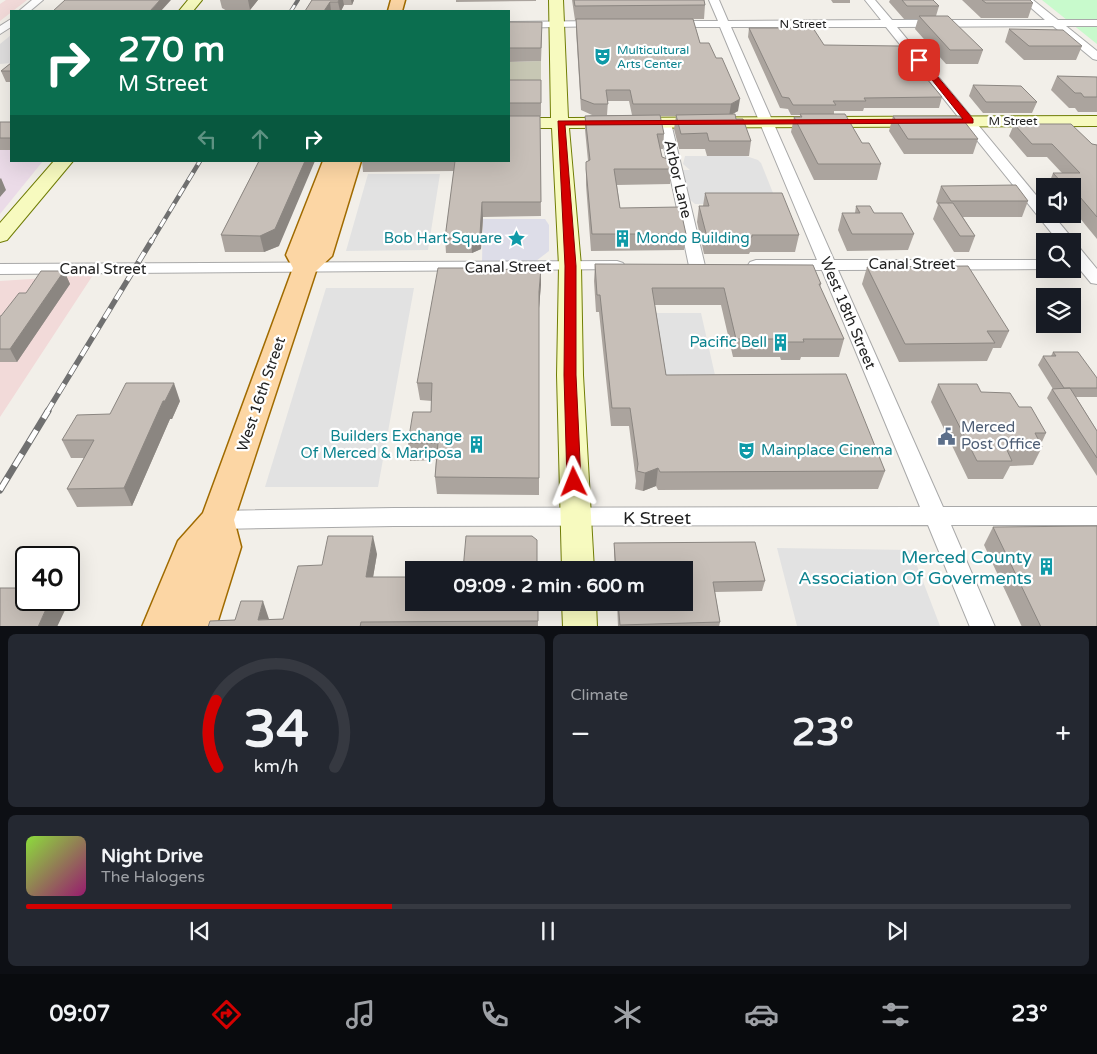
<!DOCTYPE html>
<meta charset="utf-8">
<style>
body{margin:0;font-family:"Varela Round",sans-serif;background:#242831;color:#f1f3f6;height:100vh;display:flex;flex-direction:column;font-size:19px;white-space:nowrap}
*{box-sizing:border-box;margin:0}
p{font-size:16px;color:#9ea1a6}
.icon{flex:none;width:28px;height:28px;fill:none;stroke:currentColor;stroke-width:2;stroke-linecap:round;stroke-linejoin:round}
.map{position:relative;height:626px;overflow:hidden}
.sheet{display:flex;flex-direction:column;gap:8px;padding:8px;background:#0d0f14;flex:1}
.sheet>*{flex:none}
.top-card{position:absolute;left:10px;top:10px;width:500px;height:152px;border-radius:0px;box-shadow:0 5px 20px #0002;background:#0b6e4f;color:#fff;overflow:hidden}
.fabs{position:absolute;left:1036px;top:178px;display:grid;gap:10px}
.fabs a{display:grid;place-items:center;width:45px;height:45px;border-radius:0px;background:#171b24;box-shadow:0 5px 20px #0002;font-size:25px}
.speed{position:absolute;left:15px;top:546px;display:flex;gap:10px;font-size:25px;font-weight:700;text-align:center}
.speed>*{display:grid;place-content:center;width:65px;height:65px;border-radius:50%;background:#171b24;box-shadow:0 5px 20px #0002;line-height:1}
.speed .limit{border:2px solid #111;border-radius:8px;background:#fff;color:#111}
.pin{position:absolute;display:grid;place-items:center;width:42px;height:42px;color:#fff;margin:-21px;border-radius:10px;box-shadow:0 2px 8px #0006}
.me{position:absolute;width:55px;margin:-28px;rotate:358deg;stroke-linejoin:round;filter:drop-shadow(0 0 4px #0008)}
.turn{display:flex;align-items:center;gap:18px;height:105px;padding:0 25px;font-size:22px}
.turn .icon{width:65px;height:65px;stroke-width:2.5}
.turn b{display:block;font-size:35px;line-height:42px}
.lanes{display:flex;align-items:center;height:48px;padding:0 25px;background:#0003;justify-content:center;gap:25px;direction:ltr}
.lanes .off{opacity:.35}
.big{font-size:38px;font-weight:700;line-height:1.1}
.sheet .tile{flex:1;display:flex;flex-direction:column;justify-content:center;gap:8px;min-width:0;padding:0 18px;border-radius:8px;background:#242831}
.sheet .dial{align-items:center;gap:0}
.dial svg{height:130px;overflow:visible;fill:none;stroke:#363941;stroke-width:7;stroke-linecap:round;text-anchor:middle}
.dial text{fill:#f1f3f6;stroke:none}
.song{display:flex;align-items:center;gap:15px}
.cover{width:60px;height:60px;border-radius:8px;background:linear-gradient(135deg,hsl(90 70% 55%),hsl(320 70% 35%))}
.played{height:5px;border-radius:2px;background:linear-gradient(90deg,#d40000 35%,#363941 35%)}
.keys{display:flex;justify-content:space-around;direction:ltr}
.heat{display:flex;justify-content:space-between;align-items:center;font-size:28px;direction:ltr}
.sheet .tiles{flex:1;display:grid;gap:8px;grid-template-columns:1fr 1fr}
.tile:last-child{grid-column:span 2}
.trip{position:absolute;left:405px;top:561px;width:288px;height:50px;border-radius:0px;background:#171b24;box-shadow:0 5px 20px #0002;font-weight:700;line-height:50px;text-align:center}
.tabs{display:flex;height:80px;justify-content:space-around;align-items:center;background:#090b0e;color:#9ea1a6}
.tabs .icon{width:35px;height:35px}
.tabs .active{color:#d40000}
.tabs b{font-size:22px;color:#f1f3f6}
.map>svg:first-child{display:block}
</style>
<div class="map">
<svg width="1097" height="627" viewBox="0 0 1097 627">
<rect width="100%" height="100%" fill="#f2efe9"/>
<path fill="#e0dfdf" d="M11,35V63L0,64V44Z"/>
<path fill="#f2dad9" d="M6,0H27L0,21V4Z
M93,275L0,417V281Z"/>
<path fill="#ebdbe8" d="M0,131H11V161H43L0,214Z"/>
<path fill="#c7c7b4" d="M541,61V93H509V62Z"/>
<path fill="#c8facc" d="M1042,0H1097V44Z"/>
<path fill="#e2e2e2" d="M685,156H746L758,160L761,163L777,203L695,204L687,197L681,170H690L683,164Z
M368,174H440L428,250L346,251Z
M326,288H414L378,487H265Z
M653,313H701L717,384L668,389Z
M777,548L911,550L940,626H797Z"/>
<path fill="#dddde8" d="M483,219H545L549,225V251L536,261L482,262Z"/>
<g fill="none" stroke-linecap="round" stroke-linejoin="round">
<defs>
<path id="street" d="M32,0H43L30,11H19Z
M709,0H719L728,21L881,20L865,0H875L892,20H1045L1022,0H1033L1058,20H1097V26H1066L1097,51V60L1093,59L1053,26L897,27L1045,206V214H1052L1072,238L1074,241L1072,243V241H1058L886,27H731L834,260H1045V269H1050L838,270L943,507H1097V525H951L995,627H970L928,525L394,526L217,529L209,526L206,520L209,514L217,511L394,508L920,507L822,270H756L750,268L748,265L750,262L756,260H817L720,27H670L665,24L670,21H718Z
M11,19V27L0,34V26Z
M599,21L603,22L604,24L603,26L509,28V22Z
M665,119L671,123L705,266L703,269H691L689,266L659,123Z
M1072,244L1078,246L1097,269V284L1091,283L1072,260Z
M617,261L623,263L625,266L623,269L0,274V264Z"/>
<path id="secondary" d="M188,0H202L193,11H179Z
M549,0H563L568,118L1097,116V126L569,128L581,266L583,375L594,570H562L557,375L559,266L552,128H509V118H551Z
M54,161H73L7,240L0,242V223Z
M562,602H596L597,627H563Z"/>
<path id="primary" d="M391,0H405L402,11H388Z
M323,161H361L332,256L316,271L234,520L241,547L216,627H142L178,541L203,513L293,268L286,255Z"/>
</defs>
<use href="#street" stroke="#a9a9a9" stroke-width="2"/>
<use href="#secondary" stroke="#707d05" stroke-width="2"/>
<use href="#primary" stroke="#a06b00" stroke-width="3"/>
<use href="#street" fill="#fff" fill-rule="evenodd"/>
<use href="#secondary" fill="#f7fabf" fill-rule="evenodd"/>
<use href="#primary" fill="#fcd6a4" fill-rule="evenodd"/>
<defs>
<path id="rail-far3" d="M291,11L298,0"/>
<path id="rail-far2" d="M151,242L200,161"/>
<path id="rail-far1" d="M47,412L152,240"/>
<path id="rail" d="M0,490L48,411"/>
</defs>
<use href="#rail-far3" stroke="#707070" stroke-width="4"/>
<use href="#rail-far2" stroke="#707070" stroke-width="4.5"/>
<use href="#rail-far1" stroke="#707070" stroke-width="5.5"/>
<use href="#rail" stroke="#707070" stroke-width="7"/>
<use href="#rail-far3" stroke="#fff" stroke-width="2.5" stroke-dasharray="7" stroke-linecap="butt"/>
<use href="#rail-far2" stroke="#fff" stroke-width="3" stroke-dasharray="9" stroke-linecap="butt"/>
<use href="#rail-far1" stroke="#fff" stroke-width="4" stroke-dasharray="11" stroke-linecap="butt"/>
<use href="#rail" stroke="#fff" stroke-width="5" stroke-dasharray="14" stroke-linecap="butt"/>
</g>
<path fill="#aba49e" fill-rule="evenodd" d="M220,0H258L250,10L227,11L222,8Z
M312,0H354L352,5H344L341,11H305Z
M456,0H536V1L456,2Z
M572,0H704L705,5L704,19H693L700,43L738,111L732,114L736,119L751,141L749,156H707L705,149H679L674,129L676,116H660L664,134L663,149H660L662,157L672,169L670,184L617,185L620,208L686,234L684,250L591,251L586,185V162L588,161L585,130V116L592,115L581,110L576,30V20H575ZM608,101H629L632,115H607Z
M831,0H850V3H833Z
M890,0H933L939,6L936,16L983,50L978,64H946L915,29L918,19H904L889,2Z
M962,0H1030L1033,3L1028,18H981Z
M509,22L542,35L541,61L509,62Z
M749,28L824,45L942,97L939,108H864L863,111H834V114L881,164L877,180H814L791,132L794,117H800V115H791L788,109L780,108L748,37Z
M1009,29L1082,46L1076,60H1024L1005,42Z
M11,63V82H6L1,71Z
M1057,76L1097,77V112H1078L1075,108H1069L1051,90Z
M509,80L541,93V116H509Z
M973,85L1037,102L1032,113H983L969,96Z
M540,116L541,216L483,217L481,249L472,253H446L445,238L454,171L363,172L362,161H509Z
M893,116L978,139L973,154H904L889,131Z
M0,122H11V150H0Z
M1014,124L1097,145V239L1074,211H1072V186H1048L1053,173H1062L1047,157H1027L1009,136Z
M259,161L279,246L264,252H225L221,235Z
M941,186L1028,201L1022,217H963L975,236L969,252H954L933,219L938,205L936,202Z
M705,193L799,235L795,252H750L749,254H704L697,222L699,206H703Z
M856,206L874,213L914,234L908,250L847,251L838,230L842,213H855Z
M595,264L821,284L820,287L844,339L839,357H801L800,360H781L780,357H733L721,305H655L666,375L885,471L878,489L658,490L656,486L643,491L635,489L636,481L629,426H611L599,312H596L594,281Z
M867,267L1009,331L1001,348H993L987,361L899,362L862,284Z
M497,270L541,284L539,308V495L437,494L435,477L436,460L410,461L408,443L431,412L432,401L420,400L417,383Z
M64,271L70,284L17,362H0V316H1L26,293Z
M1053,352L1097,378V397H1076L1097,431V476L1047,398L1052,389H1053L1038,365L1043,356H1051Z
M938,384L981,392L1019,407L1046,433L1041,444L1042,447L1033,465L1010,466L1003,479H968L931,402Z
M180,401L172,419H170L132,506L77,507L67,489L84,458H71L62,440Z
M993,527L1097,627H1022L984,545Z
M614,543L765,581L762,591L715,592L720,622L719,627H618L617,602H684V570H615L614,553Z
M377,554L373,577L538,602V627H208L283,619L322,565Z"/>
<path fill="#8b8681" d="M160,0H171L161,11H150Z
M248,0H258L250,10Z
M339,0H343L344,5L341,11H340L338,2Z
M351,0H354L352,5Z
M330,2L331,11H324Z
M740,99L738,111L729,116L731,104Z
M305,161H315L279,246L264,252L260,236Z
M1,178L6,190L0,197V179Z
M482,202L483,217L481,249L472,253L471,238Z
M541,267V284L539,308V495V292Z
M64,271L70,284L17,362L10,349Z
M174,383L180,401L172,419H170L132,506L124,488L163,401Z
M658,468L656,486L643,491L645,473Z
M373,536L377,554L370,595L366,577Z
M50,600H63L67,606L57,627H38Z
M263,601L269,619L258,620Z"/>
<path fill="#c7bfb8" stroke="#8b8681" d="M65,0H160L150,11H53Z
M312,0H339L338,2H330L324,11H305Z
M574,0H704L705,5L575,6Z
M902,0H933L939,6H907Z
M982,0H1030L1033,3H986Z
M919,16H948L983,50H950Z
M576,19H693L700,43H709L716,58H722L740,99L731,104H633L630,90H606L608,104H594L581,99Z
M509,22H542L541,48H509Z
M749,28H813L824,45L899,46L942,97L864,98L866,101H833L836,105H793L789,98L782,97Z
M1009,29L1063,30L1082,46H1029Z
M11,63V71H1Z
M1057,76L1097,77V97H1084L1081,93H1075Z
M509,80H541V103H509Z
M973,85L1021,86L1037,102H986Z
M735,114L736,119H743L751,141H709L707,133L681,134L676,115Z
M800,114H845L862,143H869L881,164H818L794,117H802Z
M660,115L664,134H657L662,157L670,160L672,169H614L620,208L680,207L686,234H592L586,169V162L590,160L585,116Z
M509,116H540L541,202H482L480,234L471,238H445L455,161H509Z
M893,116H960L978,139H908Z
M0,122H11V138H0Z
M1014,124H1071L1092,144L1097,145V217L1080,197L1075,198L1072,195V186H1065L1053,173H1080L1052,144H1032Z
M259,161H305L275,229L260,236L221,235Z
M1016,185L1028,201H951L941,186Z
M705,193H782L799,235H752V237H707L699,206H709Z
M938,203H953L975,236H960Z
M856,206H870L874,213H902L914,234H852L842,213H860Z
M595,264L813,265L821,284H819L844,339H803L804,342H785L784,339H736L724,288H652L666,375L846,374L885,471L660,472L658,468L645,473L637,471L638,464L630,408H612L600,295H597Z
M968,266L1009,331H987L995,343L905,344L867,267Z
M541,267L539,292V478L435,477L438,443H408L413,412H431L432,383H417L438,268H495L497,270Z
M41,271H64L10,349H0V316H1L19,293H26Z
M1053,352H1078L1097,378V388H1064L1043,356H1056Z
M126,383H174L165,401H163L124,488L67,489L94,440H62L77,415L110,414Z
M938,384H977L981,392L1010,393L1019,407H1031L1046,433H1035L1042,447L1006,448L1012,461H977Z
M1070,388L1097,431V458L1052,389Z
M1097,526V627H1041L993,527Z
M328,536H373L366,577H414V602H538V621L361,622L360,627H208L210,621L235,620L241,601H263L258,620L283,619L298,566L322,565Z
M466,536H532L537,540V570H463Z
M755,542L765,581L713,582L720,622L620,625L618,602H684V570H616L614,543Z
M0,588H26V600H50L38,627H0Z"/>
<path fill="#d40000" stroke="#8a0000" d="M919,57L922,58L973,119V123L565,125L576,266V375L581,482L579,486L574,488L569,486L567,482L564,375L565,266L558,121L963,119L917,61L915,60Z"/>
<defs>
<symbol id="theatre-bare" viewBox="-9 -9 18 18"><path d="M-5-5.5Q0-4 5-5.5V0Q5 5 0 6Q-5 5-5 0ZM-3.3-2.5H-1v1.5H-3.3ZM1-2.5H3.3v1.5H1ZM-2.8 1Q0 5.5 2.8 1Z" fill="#0f9aa8" stroke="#fff" stroke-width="2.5" paint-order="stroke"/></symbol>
<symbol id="sight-bare" viewBox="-9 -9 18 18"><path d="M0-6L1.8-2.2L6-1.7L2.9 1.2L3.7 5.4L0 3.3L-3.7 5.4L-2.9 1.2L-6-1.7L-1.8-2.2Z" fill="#0f9aa8" stroke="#fff" stroke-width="2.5" paint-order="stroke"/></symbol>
<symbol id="building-bare" viewBox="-9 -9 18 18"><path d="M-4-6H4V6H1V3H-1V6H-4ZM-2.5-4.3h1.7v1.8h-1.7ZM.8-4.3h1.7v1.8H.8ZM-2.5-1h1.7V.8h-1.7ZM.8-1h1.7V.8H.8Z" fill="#0f9aa8" stroke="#fff" stroke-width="2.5" paint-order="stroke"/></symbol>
<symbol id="civic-bare" viewBox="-9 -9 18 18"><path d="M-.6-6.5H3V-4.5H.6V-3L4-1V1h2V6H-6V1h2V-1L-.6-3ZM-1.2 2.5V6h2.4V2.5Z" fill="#5c6f8a" stroke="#fff" stroke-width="2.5" paint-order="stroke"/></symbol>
</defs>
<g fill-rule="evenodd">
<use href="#theatre-bare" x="590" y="44" width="25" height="25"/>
<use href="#sight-bare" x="504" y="226" width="25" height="25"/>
<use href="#building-bare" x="610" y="226" width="25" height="25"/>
<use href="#building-bare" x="768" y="330" width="25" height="25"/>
<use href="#civic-bare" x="934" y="424" width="25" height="25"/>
<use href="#building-bare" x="464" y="432" width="25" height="25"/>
<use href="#theatre-bare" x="734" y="438" width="25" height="25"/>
<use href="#building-bare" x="1034" y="554" width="25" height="25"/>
</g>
<g text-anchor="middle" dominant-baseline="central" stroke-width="4.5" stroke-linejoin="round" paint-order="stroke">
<g font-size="12" fill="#222" stroke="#fff">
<text x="803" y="24">N Street</text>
<text x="1013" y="121">M Street</text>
</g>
<g font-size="12" fill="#0d838f" stroke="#fff" text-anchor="start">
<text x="617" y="50">Multicultural<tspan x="617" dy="14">Arts Center</tspan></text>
</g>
<g font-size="15" fill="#222" stroke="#fff">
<text transform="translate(678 179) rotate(77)">Arbor Lane</text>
<text x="912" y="264">Canal Street</text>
<text transform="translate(508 267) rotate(-1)">Canal Street</text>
<text x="103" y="269">Canal Street</text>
<text transform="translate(848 313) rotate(67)">West 18th Street</text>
<text transform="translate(261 394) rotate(-71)">West 16th Street</text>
</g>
<g font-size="15" fill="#0d838f" stroke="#fff" text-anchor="end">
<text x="502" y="238">Bob Hart Square</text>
<text x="636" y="238" text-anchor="start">Mondo Building</text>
<text x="767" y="342">Pacific Bell</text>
<text x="462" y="436">Builders Exchange<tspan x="462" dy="17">Of Merced &amp; Mariposa</tspan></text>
<text x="761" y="450" text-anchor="start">Mainplace Cinema</text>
</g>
<g font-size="15" fill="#4e5e75" stroke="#fff" text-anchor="start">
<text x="961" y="427">Merced<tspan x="961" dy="17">Post Office</tspan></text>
</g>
<g font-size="18" fill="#222" stroke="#fff">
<text x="657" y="518">K Street</text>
</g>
<g font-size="18" fill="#0d838f" stroke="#fff" text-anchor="end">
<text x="1032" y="557">Merced County<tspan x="1032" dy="21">Association Of Goverments</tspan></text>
</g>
</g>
</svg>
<div class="fabs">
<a><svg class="icon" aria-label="sound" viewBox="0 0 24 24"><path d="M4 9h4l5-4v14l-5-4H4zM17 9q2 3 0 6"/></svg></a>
<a><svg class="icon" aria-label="search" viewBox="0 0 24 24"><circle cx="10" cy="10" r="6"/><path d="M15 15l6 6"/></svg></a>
<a><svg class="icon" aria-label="layers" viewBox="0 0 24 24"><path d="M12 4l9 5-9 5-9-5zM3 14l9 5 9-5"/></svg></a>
</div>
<div class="speed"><div class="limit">40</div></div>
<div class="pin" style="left:919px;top:60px;background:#d93025"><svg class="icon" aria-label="arrive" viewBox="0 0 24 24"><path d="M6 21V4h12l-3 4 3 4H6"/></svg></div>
<svg class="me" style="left:574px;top:482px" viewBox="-20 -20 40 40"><path d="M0-17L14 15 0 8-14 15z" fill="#d40000" stroke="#fff" stroke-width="4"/></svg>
<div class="trip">09:09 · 2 min · 600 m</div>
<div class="top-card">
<div class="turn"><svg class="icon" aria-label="right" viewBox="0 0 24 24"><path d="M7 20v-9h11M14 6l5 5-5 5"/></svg><div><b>270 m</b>M Street</div></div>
<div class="lanes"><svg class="icon off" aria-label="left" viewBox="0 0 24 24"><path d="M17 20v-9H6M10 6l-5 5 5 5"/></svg><svg class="icon off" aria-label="ahead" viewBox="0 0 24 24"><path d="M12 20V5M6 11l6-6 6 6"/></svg><svg class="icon" aria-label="right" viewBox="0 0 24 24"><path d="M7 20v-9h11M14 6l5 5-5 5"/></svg></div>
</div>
</div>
<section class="sheet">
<div class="tiles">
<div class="tile dial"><svg viewBox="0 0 100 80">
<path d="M14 69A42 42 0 1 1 86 69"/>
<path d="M14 69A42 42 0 0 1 13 28" stroke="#d40000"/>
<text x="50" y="56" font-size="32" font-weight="700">34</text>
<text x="50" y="72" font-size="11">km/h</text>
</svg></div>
<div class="tile"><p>Climate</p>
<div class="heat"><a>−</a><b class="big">23°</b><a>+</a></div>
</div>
<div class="tile">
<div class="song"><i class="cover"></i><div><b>Night Drive</b><p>The Halogens</p></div></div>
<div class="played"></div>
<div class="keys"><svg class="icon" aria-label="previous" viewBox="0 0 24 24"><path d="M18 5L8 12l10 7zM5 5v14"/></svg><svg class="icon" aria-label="pause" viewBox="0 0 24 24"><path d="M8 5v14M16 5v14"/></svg><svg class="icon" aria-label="next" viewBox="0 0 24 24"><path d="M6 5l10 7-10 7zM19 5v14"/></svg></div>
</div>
</div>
</section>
<nav class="tabs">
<b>09:07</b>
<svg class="icon active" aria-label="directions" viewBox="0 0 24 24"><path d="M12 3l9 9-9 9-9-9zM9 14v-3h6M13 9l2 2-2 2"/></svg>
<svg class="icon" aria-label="music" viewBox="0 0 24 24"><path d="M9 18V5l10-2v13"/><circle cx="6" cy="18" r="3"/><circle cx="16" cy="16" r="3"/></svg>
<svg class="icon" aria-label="phone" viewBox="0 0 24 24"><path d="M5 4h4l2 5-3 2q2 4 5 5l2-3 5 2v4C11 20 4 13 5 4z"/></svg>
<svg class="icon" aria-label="climate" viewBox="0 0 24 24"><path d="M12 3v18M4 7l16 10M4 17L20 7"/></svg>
<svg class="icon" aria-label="car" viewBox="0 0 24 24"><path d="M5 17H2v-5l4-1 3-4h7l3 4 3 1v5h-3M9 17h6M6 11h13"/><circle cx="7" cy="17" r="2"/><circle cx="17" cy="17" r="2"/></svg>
<svg class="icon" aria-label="filters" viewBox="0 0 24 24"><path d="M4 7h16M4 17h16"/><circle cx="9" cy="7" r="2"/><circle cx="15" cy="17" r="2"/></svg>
<b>23°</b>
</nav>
